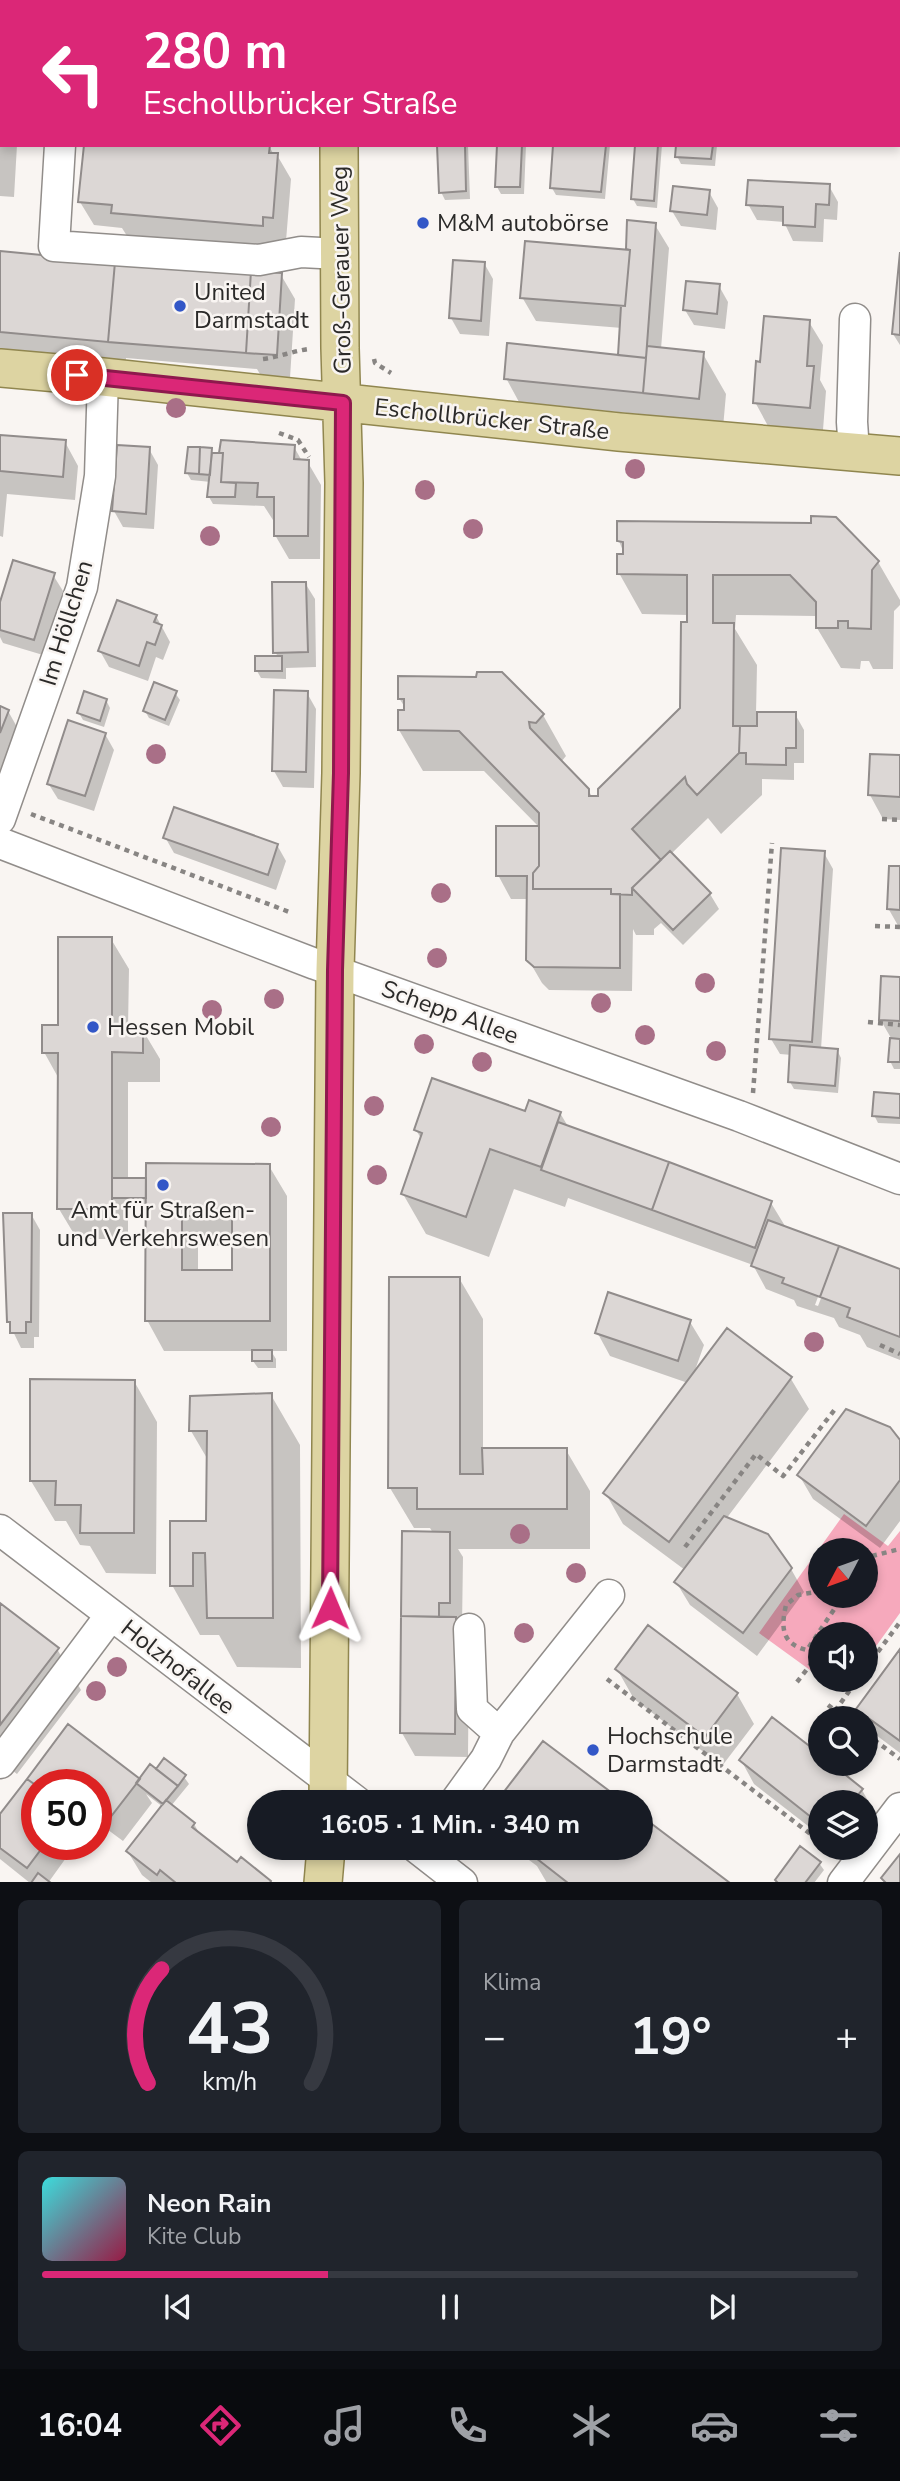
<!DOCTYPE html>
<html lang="de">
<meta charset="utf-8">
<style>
body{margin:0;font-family:"Nunito Sans",sans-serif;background:#20242c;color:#f1f3f6;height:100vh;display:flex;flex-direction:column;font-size:26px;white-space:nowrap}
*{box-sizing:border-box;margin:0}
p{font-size:23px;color:#9ea1a6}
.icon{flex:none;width:38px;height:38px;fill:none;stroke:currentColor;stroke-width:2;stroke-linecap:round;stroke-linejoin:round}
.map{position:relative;height:1882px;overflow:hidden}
.side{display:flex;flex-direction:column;gap:18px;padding:18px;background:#0d0f14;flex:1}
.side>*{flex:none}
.hud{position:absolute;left:0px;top:0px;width:901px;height:147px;box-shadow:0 4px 10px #0003;background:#db2777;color:#fff;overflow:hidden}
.needle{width:46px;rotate:229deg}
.fabs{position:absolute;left:808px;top:1538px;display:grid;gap:14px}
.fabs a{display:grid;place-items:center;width:70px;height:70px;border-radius:50%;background:#171b24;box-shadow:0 4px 10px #0003;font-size:35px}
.speed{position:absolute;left:21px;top:1769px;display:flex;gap:14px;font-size:35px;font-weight:700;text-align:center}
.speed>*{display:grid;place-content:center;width:91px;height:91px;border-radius:50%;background:#171b24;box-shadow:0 4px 10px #0003;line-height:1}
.speed .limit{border:10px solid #d22;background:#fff;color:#111}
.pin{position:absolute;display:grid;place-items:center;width:60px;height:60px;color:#fff;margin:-30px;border:4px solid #fff;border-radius:50%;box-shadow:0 2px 7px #0007}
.me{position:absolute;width:77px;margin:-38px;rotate:1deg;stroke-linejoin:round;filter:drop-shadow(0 0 5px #0008)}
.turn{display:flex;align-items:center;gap:24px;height:147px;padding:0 28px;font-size:32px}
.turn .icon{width:91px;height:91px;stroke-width:2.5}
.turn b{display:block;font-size:49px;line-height:60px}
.big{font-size:52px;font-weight:700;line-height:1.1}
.side .widget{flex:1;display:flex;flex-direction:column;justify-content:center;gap:10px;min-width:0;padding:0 24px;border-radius:10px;background:#20242c}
.side .dial{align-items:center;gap:0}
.dial svg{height:182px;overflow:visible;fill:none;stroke:#363941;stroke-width:7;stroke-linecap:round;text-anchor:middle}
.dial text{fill:#f1f3f6;stroke:none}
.song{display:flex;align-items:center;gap:21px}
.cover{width:84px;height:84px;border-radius:10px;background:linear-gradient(135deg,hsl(180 70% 55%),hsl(340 70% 35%))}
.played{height:7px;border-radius:4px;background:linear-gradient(90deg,#db2777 35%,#363941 35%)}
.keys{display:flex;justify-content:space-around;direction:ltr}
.heat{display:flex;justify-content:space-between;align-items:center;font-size:38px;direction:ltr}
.side .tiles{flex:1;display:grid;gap:18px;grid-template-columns:1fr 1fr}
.widget:last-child{grid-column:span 2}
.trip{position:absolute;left:247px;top:1790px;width:406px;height:70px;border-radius:35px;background:#171b24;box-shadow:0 4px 10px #0003;font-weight:700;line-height:70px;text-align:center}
.tab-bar{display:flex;height:112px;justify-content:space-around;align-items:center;background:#090b0e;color:#9ea1a6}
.tab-bar .icon{width:49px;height:49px}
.tab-bar .selected{color:#db2777}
.tab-bar b{font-size:32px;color:#f1f3f6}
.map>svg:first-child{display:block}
</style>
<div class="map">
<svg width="900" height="1883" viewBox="0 0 900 1883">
<rect width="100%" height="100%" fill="#f9f5f2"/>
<path fill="#f6a9bc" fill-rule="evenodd" d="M844,1514L888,1546L900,1531V1613L866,1660V1634H821V1678L759,1633ZM821,1550H866V1596H821Z"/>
<path fill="#0003" fill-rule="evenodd" d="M165,0H239L165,2Z
M383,0H456V2H384Z
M621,0H683L682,2Z
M691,0H730L691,2Z
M810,0H900V9V2Z
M0,16H2V92L0,91Z
M0,97L2,145H17L14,197L0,196Z
M439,145H468L470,199L445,200L441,192Z
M498,145H526L524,194H501L497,187Z
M555,145H610L605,199L556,195L552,188Z
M637,145H662L657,208L637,206L633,199Z
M678,145H717L715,166L681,164L677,156Z
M269,146L274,155H277L291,179L286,241L276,240V249L127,236L122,228L94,225L80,202Z
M829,186L838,202L837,220L824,219L823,242L793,241L784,222L757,220L748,204Z
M709,192L718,208L716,230L681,226L672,211Z
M629,222L655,225L669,248L661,349L703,354L726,394L722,439L668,433L658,416L519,402L506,378L620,357L622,328L536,321L522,297L627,251Z
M0,253L281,275L295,299L290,378L261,376L257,369L126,358L125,371L0,360Z
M484,263L493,279L489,336L460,334L451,318Z
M900,270V345L893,334Z
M719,286L728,302L725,329L694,325L685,310Z
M809,322L823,345L820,380L826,391L823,430L768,426L755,402L761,363Z
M0,437L65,442L78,466L75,500L7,494L3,537L0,536Z
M294,447L302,461H307L321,485L320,559H289L275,535V520H273L264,506L213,504L209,497L211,482L191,480L187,473L211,450L214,455Z
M149,449L158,465L154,529L123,527L114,511Z
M835,518L878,562L900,600V605L894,611L893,669H873L869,661H861L860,669L841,668L817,628L818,618L815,616L736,615L735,629L757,665L756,714H795L804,730V763H794V780L762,779V795L721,834L708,818L671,854L710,894L719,909L683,945L661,923L654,929V935H636L633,929L632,991L549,990L542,983L528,959V899H511L498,875L540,828L484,771H423L399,730L406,709L399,698L502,674L543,715L566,756L561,762L588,790L593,798H600L682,709L688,624V615L642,614L619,573L625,556L619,541L812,524Z
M53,575L63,591L43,655L3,643L0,637V608Z
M305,583L315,599L316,667L286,668V679L261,678L257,671L279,658L275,652Z
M156,616L170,642L163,660L156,657L148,681L109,667L100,651Z
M175,693L180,700L169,726L149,718L145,711Z
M307,693L316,709L314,788L283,787L274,771Z
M106,700L110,708L104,727L83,720L79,713Z
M0,708L8,711L17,727L0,771Z
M105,734L114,750L94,811L58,799L48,783Z
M900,757V820L883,819L870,795Z
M165,837L277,845L286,861L276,890L174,853Z
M824,853L833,869L821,1049L837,1050L841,1058L838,1093L794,1089L790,1082L792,1055L780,1054L771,1039Z
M900,868V929L888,908Z
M111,939L129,969L128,1029H142L160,1059V1082H128V1180L269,1166L287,1196V1351H271L276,1359V1368H258L253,1361L254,1351H164L147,1320V1205H128V1239H77L59,1209V1079L44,1052ZM198,1245L233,1246L234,1271H198Z
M900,979V1069H894L890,1061L891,1038L880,1019Z
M900,1096V1124L878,1123L874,1115Z
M560,1113L569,1128L771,1203L785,1226L900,1271V1360L867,1347L860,1335L839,1327L834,1318L797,1306L794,1300L766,1289L753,1265L568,1198L565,1207L514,1189L489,1257L426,1234L403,1194L422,1140L416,1130L526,1114ZM831,1262H835L818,1306L815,1305Z
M31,1214L40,1230L39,1337H34V1348H21L8,1321Z
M459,1278L483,1319V1450H566L590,1491V1549H458L463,1557L462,1626L469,1642L468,1757L415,1756L402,1733L433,1533L430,1528H414L390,1488Z
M690,1322L704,1345L694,1373L727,1331L791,1379L809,1409L726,1519L791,1569L804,1592L757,1656L690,1605L676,1582L685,1570L623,1524L606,1494L688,1383L610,1356L597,1332Z
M134,1381L157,1422L156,1574L106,1573L90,1546L80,1545L66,1521H55L31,1481Z
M271,1395L300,1445L301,1668L237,1667L219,1635H200L172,1585L207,1523L208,1460L191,1431Z
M900,1443V1521L880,1548L813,1499L799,1475Z
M0,1605L57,1649L81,1690L17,1774L0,1761Z
M900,1650V1753L872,1732L866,1718L858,1709Z
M617,1669L737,1694L754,1724L722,1766L634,1699Z
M69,1727L140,1781L157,1771L184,1777L189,1784L171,1806L194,1824L201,1836L238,1865L270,1883H152L142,1875L128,1852L163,1807L146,1794L152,1803L123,1841L96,1821V1785H37V1844H76L48,1883H30L0,1859V1816Z
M543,1743L621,1802H498Z
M741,1760L829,1764L862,1790L875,1813L866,1825V1802H821V1836L754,1784Z
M513,1848H640L727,1883H547L537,1866Z
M836,1848H848L843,1854Z
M819,1863L824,1870L814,1883H778Z"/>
<path fill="#dcd7d5" stroke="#918c8b" stroke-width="2" fill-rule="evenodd" d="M163,0H208L163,2Z
M476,0H561V2H476Z
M0,14H2V70H0Z
M84,145H270L269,153H278L273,218L263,217V226L111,213L112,205L78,202Z
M437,145H465L466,191L439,193Z
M497,145H522L520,187H495Z
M553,145H606L601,192L550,188Z
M635,145H658L654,201L631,199Z
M676,145H713L711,159L675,157Z
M748,180L830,184L829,205L816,204L815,227L783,225V207L746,205Z
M673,186L710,190L707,215L670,211Z
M627,220L656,223L646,358L618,355L621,306H625L630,250L626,249Z
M525,241L630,250L625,306L520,298Z
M0,251L115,262L108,342L0,332Z
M900,252V335L892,334Z
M453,260L485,262L481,321L449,318Z
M115,262L251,271L246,353L108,342Z
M251,271L282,273L277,355L246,353Z
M686,281L720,284L717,314L683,310Z
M764,316L810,320L807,366H814L810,408L753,403L756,361L760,362Z
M507,343L646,358L643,393L504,379Z
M647,346L704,352L699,399L643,393Z
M0,435L66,440L63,477L0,471Z
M221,440L295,445L294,459L309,460L308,536H274V497H257L258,483L221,482L223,453H219Z
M117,445L150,447L146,514L112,511Z
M188,447H200L199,474L185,473Z
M200,447L212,448L210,475L199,474Z
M212,453H223L221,482L236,483L235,497H207Z
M811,516L836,517L879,561L872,570L871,629L848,628V621H838V628H816V602L790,575H713V623H734L733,726H740L739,753L697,795L687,784L685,777L632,829L661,860L632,888V895L611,894V889H533V873L539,866V813L459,731L398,730V710H404V699H398V676L476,677L477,672H502L544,714L536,723L529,722L530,728L589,789V796H598V789L680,708L681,622H687V575L617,574V554H623V542L617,541V521L811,523Z
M13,560L55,573L34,640L0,630V602Z
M272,582H306L308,652L273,653Z
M117,600L157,615L154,622L162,625L155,645L147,642L139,666L98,651Z
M255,656H282V671H255Z
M154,682L177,691L165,720L143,711Z
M274,690L308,691L306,772L272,771Z
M84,691L107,699L100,721L77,713Z
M0,706L9,710L0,733Z
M757,712H796V748H786V765L746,764V753H739L740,726H757Z
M68,720L106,733L85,796L47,784Z
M870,754L900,755V797L868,795Z
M174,807L278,844L268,875L163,838Z
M496,826H539V866L533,873V889H611V894H620V968L534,967L526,960L527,876H496Z
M781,848L825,851L812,1042L769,1039Z
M670,851L711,893L673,930L632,888Z
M889,866H900V910L887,909Z
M58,937H112V1027H143V1053L112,1052V1209H57L58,1053H42V1025H58Z
M881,976L900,977V1021L879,1020Z
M890,1038L900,1039V1062H888Z
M790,1045L838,1049L835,1086L788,1082Z
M432,1078L525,1111L529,1100L561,1112L541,1167L490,1149L466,1217L401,1194L422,1133L414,1130Z
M874,1092L900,1094V1118L872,1116Z
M558,1122L669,1162L652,1210L541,1170Z
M669,1162L772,1201L755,1248L652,1210Z
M146,1163L270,1164V1321H145ZM182,1216H232V1270H182Z
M112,1178H146V1198H112Z
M3,1213H32L31,1322H26V1333H10V1322H7Z
M768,1220L839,1246L820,1297L782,1283L784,1278L751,1266Z
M839,1246L900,1269V1337L847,1317L850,1308L820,1297Z
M389,1277H460V1474H483L482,1448H567V1509H417V1488H388Z
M608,1292L691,1320L678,1361L595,1333Z
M727,1328L792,1377L669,1542L603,1493Z
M252,1350H272V1361H252Z
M30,1379L135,1380L134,1533H80L81,1505H55L56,1481H30Z
M272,1393L273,1618H207L205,1553H193V1586H170V1521H206L207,1431H189L190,1396Z
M846,1409L890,1427L900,1440V1480L866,1526L797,1475Z
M724,1516L768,1534L792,1568L743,1633L674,1582Z
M402,1531L450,1532V1603H439V1617L401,1616Z
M0,1603L59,1648L0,1725Z
M401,1616L456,1617L455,1734L400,1733Z
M648,1625L738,1693L705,1737L615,1669Z
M900,1649V1741L856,1709Z
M772,1717L821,1755V1764H832L863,1789L852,1802H821V1825L739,1760Z
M68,1724L140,1779L109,1819L96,1809V1785L37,1786L27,1779Z
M543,1741L624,1802H496Z
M164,1758L186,1775L178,1786L156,1769Z
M150,1764L178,1786L163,1804L136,1783Z
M27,1779L37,1786V1844H45L27,1868L0,1848V1814Z
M166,1800L195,1823L192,1827L237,1862L241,1857L271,1881L270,1883H176L160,1870L157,1875L126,1851Z
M640,1815L730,1883H568L527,1851L529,1848H640Z
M800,1846L821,1862L805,1883H778L775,1880Z
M900,1854V1883H886L881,1878Z
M38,1873L51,1883H31Z"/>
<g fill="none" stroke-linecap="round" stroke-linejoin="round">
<defs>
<path id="minor" d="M60,145L54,246L259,260L301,252L340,254
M854,451L852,422L855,319
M0,819L82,587L100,476L103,377
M0,843L315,964L739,1116L900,1179
M0,1530L357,1802
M499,1733L609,1595
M0,1763L111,1615
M455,1802L486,1759L499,1733L472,1709L469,1629
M417,1848L462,1883
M843,1883L900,1808"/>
<path id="major" d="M336,0V2
M0,368L103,377L619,432L900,456
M328,1802L335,970L341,773L344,483L340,348L339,145
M323,1883L326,1848"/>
</defs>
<use href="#minor" stroke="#918d8a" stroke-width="33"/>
<use href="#major" stroke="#90864f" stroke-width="40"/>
<path stroke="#888583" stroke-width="4.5" stroke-dasharray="5 5" stroke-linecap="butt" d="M51,0L61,2
M139,2V0
M0,76H2
M263,359C279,357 293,351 309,349
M374,359L375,363L391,373
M279,433L298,440L309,457
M31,814L292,913
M882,819L900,820
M875,926L900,927
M868,1022L900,1025
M753,1093L772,843
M880,1345L900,1354
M685,1547L756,1454L783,1476L836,1408
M866,1564L872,1556L900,1549
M821,1591L798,1595L786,1605C781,1627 781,1644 807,1650L843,1596
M866,1668L900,1622
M607,1679L821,1842
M797,1682L815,1659L814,1641
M828,1705L845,1718
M835,1711L857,1680
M866,1734L900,1759"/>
<use href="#minor" stroke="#fff" stroke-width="30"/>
<use href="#major" stroke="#ddd4a2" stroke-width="37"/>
</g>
<g fill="#a96f87">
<circle cx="176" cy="408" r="10"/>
<circle cx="635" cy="469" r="10"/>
<circle cx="425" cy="490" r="10"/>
<circle cx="473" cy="529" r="10"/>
<circle cx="210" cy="536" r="10"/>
<circle cx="156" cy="754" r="10"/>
<circle cx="441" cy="893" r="10"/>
<circle cx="437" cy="958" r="10"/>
<circle cx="705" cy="983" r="10"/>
<circle cx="274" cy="999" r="10"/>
<circle cx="601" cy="1003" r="10"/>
<circle cx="212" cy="1010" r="10"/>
<circle cx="645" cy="1035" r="10"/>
<circle cx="424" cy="1044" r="10"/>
<circle cx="716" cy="1051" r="10"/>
<circle cx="482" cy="1062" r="10"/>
<circle cx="374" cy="1106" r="10"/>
<circle cx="271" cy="1127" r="10"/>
<circle cx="377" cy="1175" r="10"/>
<circle cx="814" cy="1342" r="10"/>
<circle cx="520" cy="1534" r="10"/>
<circle cx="576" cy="1573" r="10"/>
<circle cx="524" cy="1633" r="10"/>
<circle cx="117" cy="1667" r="10"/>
<circle cx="96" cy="1691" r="10"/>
</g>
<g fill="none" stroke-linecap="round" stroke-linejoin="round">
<defs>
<path id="route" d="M77,375L343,403L341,773L335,970L330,1608"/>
</defs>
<use href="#route" stroke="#8e194d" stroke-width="18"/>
<use href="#route" stroke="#db2777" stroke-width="12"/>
</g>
<g fill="#3357c7" stroke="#f9f5f2" stroke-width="2.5">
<circle cx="423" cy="223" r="7"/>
<circle cx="180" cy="306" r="7"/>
<circle cx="93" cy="1027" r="7"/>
<circle cx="163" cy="1185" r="7"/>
<circle cx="593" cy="1750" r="7"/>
</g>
<g text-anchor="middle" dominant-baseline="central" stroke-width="5" stroke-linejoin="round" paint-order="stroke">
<g font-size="24" fill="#2b2a29" stroke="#f9f5f2" text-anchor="start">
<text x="437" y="223">M&amp;M autobörse</text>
<text x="194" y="292">United<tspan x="194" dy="28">Darmstadt</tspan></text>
<text x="107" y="1027">Hessen Mobil</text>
<text x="163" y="1210" text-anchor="middle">Amt für Straßen-<tspan x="163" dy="28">und Verkehrswesen</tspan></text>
<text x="607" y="1736">Hochschule<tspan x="607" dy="28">Darmstadt</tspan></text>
</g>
<g font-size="24" fill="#2b2a29" stroke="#f9f5f2">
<text transform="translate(341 270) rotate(-91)">Groß-Gerauer Weg</text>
<text transform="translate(492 419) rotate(6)">Eschollbrücker Straße</text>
<text transform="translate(66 623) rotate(-73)">Im Höllchen</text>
<text transform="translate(450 1012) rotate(20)">Schepp Allee</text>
<text transform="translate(178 1667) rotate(38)">Holzhofallee</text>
</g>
</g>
</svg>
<div class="fabs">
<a><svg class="needle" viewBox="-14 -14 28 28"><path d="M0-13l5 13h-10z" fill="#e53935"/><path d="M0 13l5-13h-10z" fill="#9ea1a6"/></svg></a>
<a><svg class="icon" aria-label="sound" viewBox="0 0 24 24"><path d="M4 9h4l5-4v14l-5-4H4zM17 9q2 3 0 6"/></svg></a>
<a><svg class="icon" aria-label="search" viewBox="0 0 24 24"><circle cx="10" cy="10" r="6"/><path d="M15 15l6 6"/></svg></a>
<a><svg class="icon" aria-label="layers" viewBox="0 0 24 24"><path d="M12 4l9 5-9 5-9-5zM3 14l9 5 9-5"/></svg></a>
</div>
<div class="speed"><div class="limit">50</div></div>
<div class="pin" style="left:77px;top:375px;background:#d93025"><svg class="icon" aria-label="arrive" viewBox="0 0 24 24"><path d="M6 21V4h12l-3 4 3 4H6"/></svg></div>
<svg class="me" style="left:330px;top:1608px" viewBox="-20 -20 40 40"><path d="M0-17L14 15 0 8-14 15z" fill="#db2777" stroke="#fff" stroke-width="4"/></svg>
<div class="trip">16:05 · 1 Min. · 340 m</div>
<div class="hud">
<div class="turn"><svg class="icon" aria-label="left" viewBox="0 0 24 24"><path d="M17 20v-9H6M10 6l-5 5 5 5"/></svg><div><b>280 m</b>Eschollbrücker Straße</div></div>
</div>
</div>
<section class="side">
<div class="tiles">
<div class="widget dial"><svg viewBox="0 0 100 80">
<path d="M14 69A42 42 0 1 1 86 69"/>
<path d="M14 69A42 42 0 0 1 20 19" stroke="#db2777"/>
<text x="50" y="56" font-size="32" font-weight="700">43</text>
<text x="50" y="72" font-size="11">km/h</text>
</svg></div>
<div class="widget"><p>Klima</p>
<div class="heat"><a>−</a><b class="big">19°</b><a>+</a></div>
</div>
<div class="widget">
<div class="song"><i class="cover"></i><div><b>Neon Rain</b><p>Kite Club</p></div></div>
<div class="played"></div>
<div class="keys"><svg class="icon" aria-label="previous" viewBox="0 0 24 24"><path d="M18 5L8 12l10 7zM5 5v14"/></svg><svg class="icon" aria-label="pause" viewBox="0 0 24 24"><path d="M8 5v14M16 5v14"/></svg><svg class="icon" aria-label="next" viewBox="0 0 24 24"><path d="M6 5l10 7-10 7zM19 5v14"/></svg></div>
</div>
</div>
</section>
<nav class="tab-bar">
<b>16:04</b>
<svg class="icon selected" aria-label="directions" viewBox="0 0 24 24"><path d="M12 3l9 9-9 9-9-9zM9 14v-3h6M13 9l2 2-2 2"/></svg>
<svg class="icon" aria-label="music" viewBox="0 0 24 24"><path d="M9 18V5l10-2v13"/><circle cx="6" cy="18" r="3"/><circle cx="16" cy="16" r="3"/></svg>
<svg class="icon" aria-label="phone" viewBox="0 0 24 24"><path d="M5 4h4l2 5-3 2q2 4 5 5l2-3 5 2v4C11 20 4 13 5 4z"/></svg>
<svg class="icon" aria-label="climate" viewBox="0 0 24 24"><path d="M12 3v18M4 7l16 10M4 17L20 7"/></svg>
<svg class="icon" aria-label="car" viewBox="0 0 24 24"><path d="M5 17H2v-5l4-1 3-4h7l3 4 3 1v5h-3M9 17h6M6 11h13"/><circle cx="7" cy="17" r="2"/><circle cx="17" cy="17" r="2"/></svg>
<svg class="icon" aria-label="filters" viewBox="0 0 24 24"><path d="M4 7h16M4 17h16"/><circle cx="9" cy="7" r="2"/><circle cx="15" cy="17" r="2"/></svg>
</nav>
